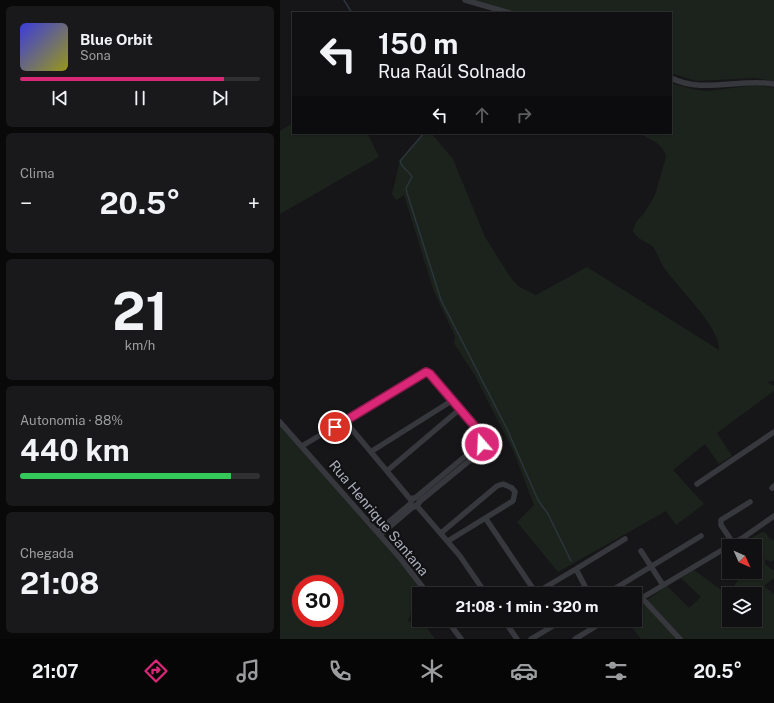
<!DOCTYPE html>
<html lang="pt">
<meta charset="utf-8">
<style>
body{margin:0;font-family:"Public Sans",sans-serif;background:#19191b;color:#f1f3f6;height:100vh;display:flex;flex-direction:column;font-size:15px;white-space:nowrap}
*{box-sizing:border-box;margin:0}
p{font-size:13px;color:#9c9d9f}
.icon{flex:none;width:22px;height:22px;fill:none;stroke:currentColor;stroke-width:2;stroke-linecap:round;stroke-linejoin:round}
.map{position:relative;flex:1;overflow:hidden}
.side{display:flex;flex-direction:column;gap:6px;padding:6px;background:#09090a;width:280px}
.side>*{flex:none}
.guide{position:absolute;left:12px;top:12px;width:380px;height:122px;border-radius:0px;box-shadow:0 1px 3px #0004,0 0 0 1px #303032;background:#101012;color:#f1f3f6;overflow:hidden}
.needle{width:26px;rotate:135deg}
.controls{position:absolute;left:442px;top:539px;display:grid;gap:8px}
.controls a{display:grid;place-items:center;width:40px;height:40px;border-radius:0px;background:#101012;box-shadow:0 1px 3px #0004,0 0 0 1px #303032;font-size:20px}
.speed{position:absolute;left:12px;top:575px;display:flex;gap:8px;font-size:20px;font-weight:700;text-align:center}
.speed>*{display:grid;place-content:center;width:52px;height:52px;border-radius:50%;background:#101012;box-shadow:0 1px 3px #0004,0 0 0 1px #303032;line-height:1}
.speed .limit{border:6px solid #d22;background:#fff;color:#111}
.pin{position:absolute;display:grid;place-items:center;width:34px;height:34px;color:#fff;margin:-17px;border:2px solid #fff;border-radius:50%;box-shadow:0 1px 4px #0007}
.me{position:absolute;width:44px;margin:-22px;rotate:341deg;stroke-linejoin:round;filter:drop-shadow(0 0 3px #0008)}
.turn{display:flex;align-items:center;gap:14px;height:84px;padding:0 20px;font-size:18px}
.turn .icon{width:52px;height:52px;stroke-width:2.5}
.turn b{display:block;font-size:28px;line-height:34px}
.lanes{display:flex;align-items:center;height:38px;padding:0 20px;background:#0003;justify-content:center;gap:20px;direction:ltr}
.lanes .off{opacity:.35}
.big{font-size:30px;font-weight:700;line-height:1.1}
.side .card{flex:1;display:flex;flex-direction:column;justify-content:center;gap:6px;min-width:0;padding:0 14px;border-radius:6px;background:#19191b}
.side .dial{align-items:center;gap:0}
.dial b{font-size:52px;line-height:1}
.song{display:flex;align-items:center;gap:12px}
.cover{width:48px;height:48px;border-radius:6px;background:linear-gradient(135deg,hsl(240 70% 55%),hsl(60 70% 35%))}
.played{height:4px;border-radius:2px;background:linear-gradient(90deg,#db2777 85%,#303032 85%)}
.keys{display:flex;justify-content:space-around;direction:ltr}
.heat{display:flex;justify-content:space-between;align-items:center;font-size:22px;direction:ltr}
.charge{height:6px;border-radius:3px;background:linear-gradient(90deg,#34c759 88%,#303032 0)}
.trip{position:absolute;left:132px;top:587px;width:230px;height:40px;border-radius:0px;background:#101012;box-shadow:0 1px 3px #0004,0 0 0 1px #303032;font-weight:700;line-height:40px;text-align:center}
.dock{display:flex;height:64px;justify-content:space-around;align-items:center;background:#060607;color:#9c9d9f}
.dock .icon{width:28px;height:28px}
.dock .on{color:#db2777}
.dock b{font-size:18px;color:#f1f3f6}
main{display:flex;flex:1;min-height:0}
.map>svg:first-child{display:block}
</style>
<main>
<section class="side">
<div class="card">
<div class="song"><i class="cover"></i><div><b>Blue Orbit</b><p>Sona</p></div></div>
<div class="played"></div>
<div class="keys"><svg class="icon" aria-label="previous" viewBox="0 0 24 24"><path d="M18 5L8 12l10 7zM5 5v14"/></svg><svg class="icon" aria-label="pause" viewBox="0 0 24 24"><path d="M8 5v14M16 5v14"/></svg><svg class="icon" aria-label="next" viewBox="0 0 24 24"><path d="M6 5l10 7-10 7zM19 5v14"/></svg></div>
</div>
<div class="card"><p>Clima</p>
<div class="heat"><a>−</a><b class="big">20.5°</b><a>+</a></div>
</div>
<div class="card dial"><b>21</b><p>km/h</p></div>
<div class="card"><p>Autonomia · 88%</p><b class="big">440 km</b><div class="charge"></div></div>
<div class="card"><p>Chegada</p><b class="big">21:08</b></div>
</section>
<div class="map">
<svg width="494" height="639" viewBox="0 0 494 639">
<rect width="100%" height="100%" fill="#161618"/>
<path fill="#1c231d" fill-rule="evenodd" d="M193,0H494V81L474,78L416,81L391,73V13H237Z
M391,83C403,86 415,91 428,91C451,89 471,83 494,88V381L487,382L494,386V391L437,433L452,456L439,464L425,444L393,470L424,504L396,525L386,511L278,572L237,522L254,505L233,450L194,374L174,343L175,336L154,292L124,195L116,200L112,194L120,161L144,133H151L173,159L205,237L231,278L238,286L256,295L307,267L439,350C441,328 398,288 385,269C381,264 376,249 372,246C365,240 357,240 353,231L356,222L365,212L375,195L386,157C385,144 367,137 356,133H391Z
M13,123V133H87L99,157L0,214V131Z
M0,422L144,589C139,598 132,610 128,621L144,624L155,639H0ZM21,584H55V618H21Z
M483,532L486,533L490,539L494,540V560L491,562L485,559V564L494,571V578L484,586L494,594V639H361L346,620H355V608L387,586L409,608L421,597L401,578L414,570L448,595L458,580L448,574L449,572H475V546H466L461,543ZM449,594H475V620H449Z"/>
<g fill="none" stroke-linecap="round" stroke-linejoin="round">
<path stroke="#2c353c" stroke-width="1.5" d="M64,0L72,13
M144,133L120,161C122,169 129,170 132,177L126,188L127,193L161,300L227,429L258,500L268,514L291,561"/>
<path stroke="#37383d" stroke-width="5.5" d="M185,0L230,13
M391,78C423,94 460,78 494,84
M65,421L131,500
M0,422L120,558L148,594
M200.5 441a5.5 5.5 0 1 1 11 0a5.5 5.5 0 1 1-11 0Z
M22,446L146,372L150,374L203,436
M92,451L173,400
M108,470L180,409
M417,484L494,432
M492,488L494,486
M135,498L201,443
M139,502L206,447
M130,504L134,507L139,503
M137,506L180,556L206,594
M206,519L256,593
M97,532L130,504L133,498
M161,533L217,486L223,484L232,488L235,492L233,501L168,541
M100,535L133,507
M453,543L441,525V520L470,502
M361,551L383,585
M254,594L296,569
M309,594L296,569L345,539
M326,594L421,536
M362,598L400,639
M355,602L464,537L494,516
M167,620L181,639
M224,620L237,639
M251,639L283,620
M295,639L326,620"/>
</g>
<g fill="none" stroke-linecap="round" stroke-linejoin="round">
<defs>
<path id="route" d="M55,427L146,372L150,374L203,436L201,440L202,444"/>
</defs>
<use href="#route" stroke="#8e194d" stroke-width="10"/>
<use href="#route" stroke="#db2777" stroke-width="7"/>
</g>
<g text-anchor="middle" dominant-baseline="central" stroke-width="4" stroke-linejoin="round" paint-order="stroke">
<g font-size="14" fill="#a8adb8" stroke="#111113">
<text transform="translate(99 518) rotate(50)">Rua Henrique Santana</text>
</g>
</g>
</svg>
<div class="controls">
<a><svg class="needle" viewBox="-14 -14 28 28"><path d="M0-13l5 13h-10z" fill="#e53935"/><path d="M0 13l5-13h-10z" fill="#9c9d9f"/></svg></a>
<a><svg class="icon" aria-label="layers" viewBox="0 0 24 24"><path d="M12 4l9 5-9 5-9-5zM3 14l9 5 9-5"/></svg></a>
</div>
<div class="speed"><div class="limit">30</div></div>
<div class="pin" style="left:55px;top:427px;background:#d93025"><svg class="icon" aria-label="arrive" viewBox="0 0 24 24"><path d="M6 21V4h12l-3 4 3 4H6"/></svg></div>
<svg class="me" style="left:202px;top:444px" viewBox="-20 -20 40 40"><circle r="17" fill="#db2777" stroke="#fff" stroke-width="3"/><path d="M0-11L8 9 0 5-8 9z" fill="#fff"/></svg>
<div class="trip">21:08 · 1 min · 320 m</div>
<div class="guide">
<div class="turn"><svg class="icon" aria-label="left" viewBox="0 0 24 24"><path d="M17 20v-9H6M10 6l-5 5 5 5"/></svg><div><b>150 m</b>Rua Raúl Solnado</div></div>
<div class="lanes"><svg class="icon" aria-label="left" viewBox="0 0 24 24"><path d="M17 20v-9H6M10 6l-5 5 5 5"/></svg><svg class="icon off" aria-label="ahead" viewBox="0 0 24 24"><path d="M12 20V5M6 11l6-6 6 6"/></svg><svg class="icon off" aria-label="right" viewBox="0 0 24 24"><path d="M7 20v-9h11M14 6l5 5-5 5"/></svg></div>
</div>
</div>
</main>
<nav class="dock">
<b>21:07</b>
<svg class="icon on" aria-label="directions" viewBox="0 0 24 24"><path d="M12 3l9 9-9 9-9-9zM9 14v-3h6M13 9l2 2-2 2"/></svg>
<svg class="icon" aria-label="music" viewBox="0 0 24 24"><path d="M9 18V5l10-2v13"/><circle cx="6" cy="18" r="3"/><circle cx="16" cy="16" r="3"/></svg>
<svg class="icon" aria-label="phone" viewBox="0 0 24 24"><path d="M5 4h4l2 5-3 2q2 4 5 5l2-3 5 2v4C11 20 4 13 5 4z"/></svg>
<svg class="icon" aria-label="climate" viewBox="0 0 24 24"><path d="M12 3v18M4 7l16 10M4 17L20 7"/></svg>
<svg class="icon" aria-label="car" viewBox="0 0 24 24"><path d="M5 17H2v-5l4-1 3-4h7l3 4 3 1v5h-3M9 17h6M6 11h13"/><circle cx="7" cy="17" r="2"/><circle cx="17" cy="17" r="2"/></svg>
<svg class="icon" aria-label="filters" viewBox="0 0 24 24"><path d="M4 7h16M4 17h16"/><circle cx="9" cy="7" r="2"/><circle cx="15" cy="17" r="2"/></svg>
<b>20.5°</b>
</nav>
